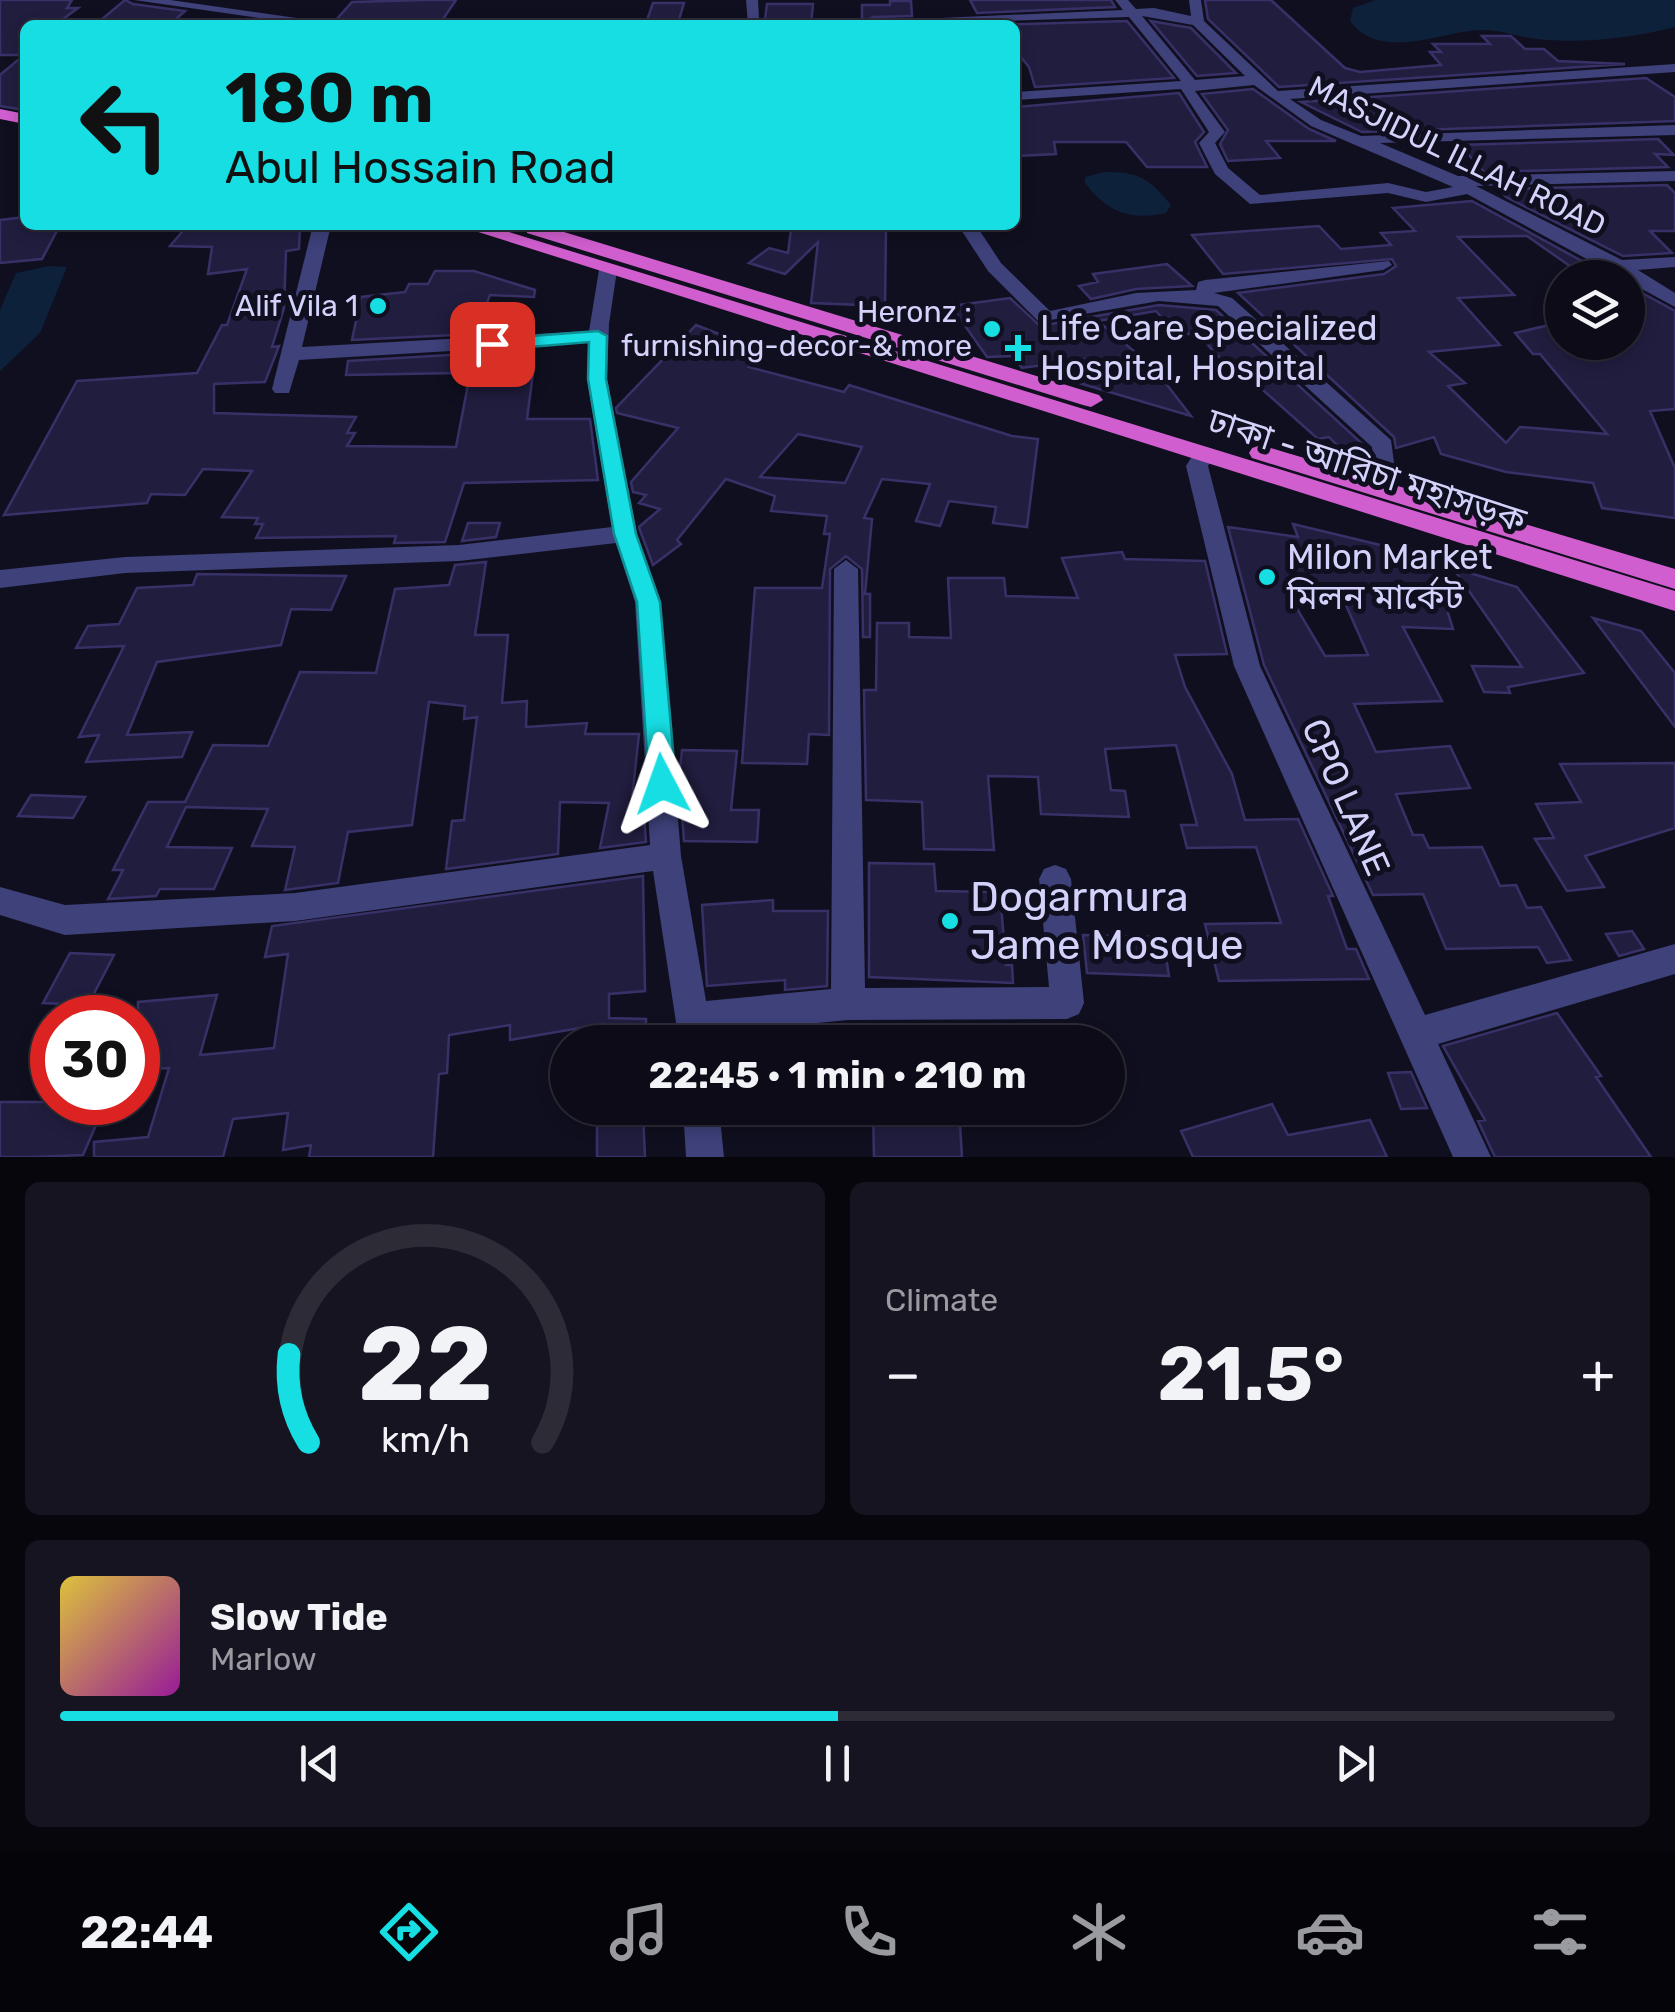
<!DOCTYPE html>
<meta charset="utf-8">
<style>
body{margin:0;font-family:Rubik,"Noto Sans Bengali",sans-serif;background:#151420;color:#f1f3f6;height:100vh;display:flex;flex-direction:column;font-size:38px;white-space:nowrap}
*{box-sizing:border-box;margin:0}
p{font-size:32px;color:#9a9ba1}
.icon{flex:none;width:55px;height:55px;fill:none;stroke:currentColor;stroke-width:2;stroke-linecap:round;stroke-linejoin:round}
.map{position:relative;height:1157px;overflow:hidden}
.side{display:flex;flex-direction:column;gap:25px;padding:25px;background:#07060d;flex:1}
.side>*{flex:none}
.guide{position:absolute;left:20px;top:20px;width:1000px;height:210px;border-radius:15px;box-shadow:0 5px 15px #0003,0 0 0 2px #2c2b36;background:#16dee3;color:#111;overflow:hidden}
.controls{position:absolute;left:1545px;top:260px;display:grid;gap:20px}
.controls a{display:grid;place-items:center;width:100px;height:100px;border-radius:50%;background:#0c0b17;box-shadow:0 5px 15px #0003,0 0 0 2px #2c2b36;font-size:50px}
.speed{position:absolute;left:30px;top:995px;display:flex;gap:20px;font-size:50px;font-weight:700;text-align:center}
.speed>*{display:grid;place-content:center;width:130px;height:130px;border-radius:50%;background:#0c0b17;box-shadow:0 5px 15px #0003,0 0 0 2px #2c2b36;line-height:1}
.speed .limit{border:15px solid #d22;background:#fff;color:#111}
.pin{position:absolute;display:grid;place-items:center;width:85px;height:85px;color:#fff;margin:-42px;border-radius:20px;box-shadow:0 5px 15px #0006}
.me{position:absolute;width:110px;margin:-55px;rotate:356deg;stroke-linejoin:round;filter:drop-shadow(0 0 8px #0008)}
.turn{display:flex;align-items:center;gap:35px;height:210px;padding:0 40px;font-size:45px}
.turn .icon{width:130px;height:130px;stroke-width:2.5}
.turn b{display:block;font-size:70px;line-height:85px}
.big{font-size:75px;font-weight:700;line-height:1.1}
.side .widget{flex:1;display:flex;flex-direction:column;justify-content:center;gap:15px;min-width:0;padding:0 35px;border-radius:15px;background:#151420}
.side .dial{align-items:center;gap:0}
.dial svg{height:260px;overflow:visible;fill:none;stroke:#2c2b36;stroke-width:7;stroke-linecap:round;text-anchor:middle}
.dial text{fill:#f1f3f6;stroke:none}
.song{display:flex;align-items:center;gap:30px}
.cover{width:120px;height:120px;border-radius:15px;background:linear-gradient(135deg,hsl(50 70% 55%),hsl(300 70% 35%))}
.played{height:10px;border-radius:5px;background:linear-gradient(90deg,#16dee3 50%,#2c2b36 50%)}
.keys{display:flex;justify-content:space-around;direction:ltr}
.heat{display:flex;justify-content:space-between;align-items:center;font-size:55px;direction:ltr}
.side .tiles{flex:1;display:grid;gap:25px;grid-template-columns:1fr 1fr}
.widget:last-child{grid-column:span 2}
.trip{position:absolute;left:550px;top:1025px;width:575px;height:100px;border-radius:50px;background:#0c0b17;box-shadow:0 5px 15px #0003,0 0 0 2px #2c2b36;font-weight:700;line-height:100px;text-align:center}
.tab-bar{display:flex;height:160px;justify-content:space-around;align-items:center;background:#050409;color:#9a9ba1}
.tab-bar .icon{width:70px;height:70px}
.tab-bar .selected{color:#16dee3}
.tab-bar b{font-size:45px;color:#f1f3f6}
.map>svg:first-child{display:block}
</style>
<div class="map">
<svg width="1675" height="1157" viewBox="0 0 1675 1157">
<rect width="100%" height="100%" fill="#100f1f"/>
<path fill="#0e213a" d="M1376,0H1675V27C1631,38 1584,44 1537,39C1519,37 1501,30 1483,30C1443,30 1382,63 1350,21L1353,8Z
M1104,172C1139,172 1149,178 1171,205L1166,213C1131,221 1107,212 1085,183V177Z
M50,266L67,267L40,333L0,371V310L16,273Z"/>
<path fill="#211d3f" stroke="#383168" stroke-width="2.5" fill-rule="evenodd" d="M0,0H72L67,8H78L55,25H25V110L0,106V75L24,55H0Z
M125,0L133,4L185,11L169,25H95Z
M423,0H456L439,25L336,20L352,2Z
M970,0H1111L1115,7L977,13Z
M1205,0H1271L1345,68L1360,72L1441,65L1430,52H1441L1433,44H1490L1482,36H1511L1525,49H1544L1558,61L1625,64L1279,87L1208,19Z
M890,1H911L912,16L873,17L862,24V5H890Z
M653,3H684L678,23H646Z
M767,4H813L811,25H770L765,19Z
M1127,21L1174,78L1035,87L1029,67L1015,50V25H989Z
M1151,21L1191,28L1236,73L1197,76Z
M1646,78L1675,97V121L1362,132L1301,102Z
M1253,89L1309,129L1336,141H1266L1280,158L1228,161L1220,144L1228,130L1202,94Z
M1179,93L1204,132L1195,142L1207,167H1147L1126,142H1054L1056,154L1015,156V107Z
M1658,139L1674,155L1655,154L1668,167L1484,172L1460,145Z
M1667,185L1675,193V231H1650L1672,253L1623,256L1506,197L1499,189Z
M1472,201L1613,278H1587L1527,236L1458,237L1514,295L1458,298L1500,345L1429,352L1465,383L1448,386L1506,443L1520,427L1607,434L1540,354H1533L1515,333L1562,322V347L1628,343V306L1643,302L1642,293L1675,311V409L1650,411L1675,468V518L1602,508L1593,483L1506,472L1441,454L1434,437L1396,448L1394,437L1238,293L1384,274L1396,266L1392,259L1223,274L1192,235L1319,226L1341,249L1391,245L1381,233L1415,231L1393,208Z
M25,217V225H60L42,259L0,263V220Z
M188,225H300L299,249L286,251L284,308L272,347L279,346L265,382L214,384V413L356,417L347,433H355L347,446L456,447L470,374L533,373L527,419H590L598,480L464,483L445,542L394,543L396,536L256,538L263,524H255L258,518L222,517L252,471L203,469L185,495L151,494L147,503L4,515L77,381L197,373L222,325H227L247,269L208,274L212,247L170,246Z
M850,229H886L885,306L811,303L818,242L785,274L749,263L769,248L788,253L791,230Z
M1167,264L1192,286L1136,289L1091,299L1079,286L1098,282L1093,274Z
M435,271H474L535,290L534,297L490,295L474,334L352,340L361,297L405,292L409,284H428Z
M1010,298L1040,326L1159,305L1216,310L1368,449L1369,457L1352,461L1329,437L1318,439L1236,366L1229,368L1196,332L1188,334L1173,317L1163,319L1156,311L1098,321L1154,368L1191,416L1072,381L1088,359L1022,368L1013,356L987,357L951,306Z
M696,325L762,351L749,367L844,392L849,385L1012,436L1038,439L1027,527L993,523L996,507L949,501L940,526L916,521L930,484L882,479L864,518L872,519L865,594H870V637H863L862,569L846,556L830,569L829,735L809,734L807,764L742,763L753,613L755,588H822L830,534H824L827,516L771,511L775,496L726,479L677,540L681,544L653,565L641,533L639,527L660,509L639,503L646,495L633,492L631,482L678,428L617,413L616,408ZM798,434L862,447L845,483L760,477Z
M465,354L457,373L346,375L348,361Z
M468,523H500L496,537L462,541Z
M1293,524L1401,550L1432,562L1453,629L1403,627L1442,701L1354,704L1376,752L1450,746L1470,788L1396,794L1413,835H1423L1429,848L1482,847L1500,886L1516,885L1527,908L1541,907L1571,960L1547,963L1538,947L1446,949L1423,894L1373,895L1264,665L1228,527L1298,537ZM1293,602L1345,603L1368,655L1325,656Z
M1122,552L1125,559L1205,561L1227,654L1175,655L1185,687L1232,774L1245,820L1298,819L1333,896H1328L1347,949H1356L1369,979L1219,981L1205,924L1281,923L1256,847L1187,848L1181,825H1197L1176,745L1105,749L1111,790L1125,791L1129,817L1041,814L1038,777L988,776L994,850L924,849L922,802L866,800L864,690H876L877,623H909V637L951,638L948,578H1004L1006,596L1078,598L1062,558Z
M486,562L475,635H508L502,703L527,701L526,727L587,723L585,734H639L632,799H643L646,842L600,848L609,803L560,802L558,854L446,869L452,821L464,820L477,717L464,719L465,706L429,702L412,825L348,832L338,883L285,890L295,847L252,846L268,809L186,807L167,847L232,848L214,889H160L156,896L108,899L123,870H113L148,802H185L213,745L268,746L300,672L376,673L395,589L449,585L455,565Z
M1453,568L1517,587L1584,673L1508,687L1510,693L1484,692L1472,666L1522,667Z
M197,574L346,576L331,610L291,609L281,645L157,662L127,735L192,732L182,757L86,762L99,735L79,737L124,646L76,648L88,626L119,624L137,588L193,585Z
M1593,618L1641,631L1675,673V727Z
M682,750L737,751L731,810H759L757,842L684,841L679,777Z
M1675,763V828L1585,856L1604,887L1567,891L1535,839L1554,838L1536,804L1581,802L1560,764Z
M31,795L85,797L73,818L18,816Z
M869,863L934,864L936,891L1000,892L1006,965H1012L1013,983L869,977Z
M643,876L645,991L609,994V1018L646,1019V1042H603V1024L510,1040V1025L449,1035L447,1073L439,1074L433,1157H309L311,1145L283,1150L288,1113L233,1119L223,1157H94V1142L148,1137L169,1068L151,1069L154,1060L138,1062V1002L217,995L200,1055L274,1048L288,954L265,957L272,926Z
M773,900V911H828L827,986L785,990V980L707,986L702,905Z
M1632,931L1644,949L1619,956L1606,934Z
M1083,935L1163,937L1169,976L1087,973Z
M70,953L114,955L88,1005L43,1003Z
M1557,1013L1601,1076L1596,1077L1651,1157H1495L1478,1121L1485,1120L1443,1046Z
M1411,1072L1427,1108L1401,1109L1388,1073Z
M0,1102H106L83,1155L34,1157H0Z
M1272,1104L1288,1135L1370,1120L1387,1157H1193L1181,1131Z
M873,1108H959L962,1157H874Z
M643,1113L645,1157H597V1120Z"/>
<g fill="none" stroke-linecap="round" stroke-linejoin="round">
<path fill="#3e417a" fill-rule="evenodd" d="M134,0H170L346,25H308Z
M746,0H758L759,19L766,25L748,24Z
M1115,0H1128L1136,9L1154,8L1191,16L1189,0H1201L1204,21L1278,91L1675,64V72L1290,99L1321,120L1361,136L1675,125V135L1380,143L1458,176L1675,171V181L1476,186L1622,260L1675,257V267L1638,270L1675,293V307L1467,194L1426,202L1388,193L1250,204L1215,174L1199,143L1209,132L1181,89L1015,100V92L1181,81L1129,17L866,25L873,21L1123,10ZM1142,16L1193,25L1245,76L1195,80ZM1254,85L1311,126L1453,187L1426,192L1388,183L1260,195L1228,168L1215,143L1225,132L1195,91Z
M313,225H331L302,347L589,331L599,270L608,264L617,270L609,324L607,379L637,534L661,602L681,856L706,1001L831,989L834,569L846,560L858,569L865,988L1049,987L1039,879L1044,869L1055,865L1066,869L1071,879L1084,1003L1079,1014L1067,1019L848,1020L712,1033L713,1042H679L653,871L295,921L65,935L0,915V887L65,905L295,893L650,845L635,602L616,543L459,561L125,573L0,588V570L125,557L459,545L612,527L587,379L588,343L299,360L289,393H275L272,389Z
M958,225H976L1001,263L1050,311L1136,293L1196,290L1198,282L1205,280L1389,261L1392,265L1383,270L1214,293L1232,298L1391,440L1398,492L1394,497H1378L1372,447L1218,306L1159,301L1039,322L988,271Z
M1204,448L1215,455L1208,466L1260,666L1425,1015L1675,944V974L1438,1044L1491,1157H1453L1234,666L1186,466L1196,450Z
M683,1108H719L724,1157H686Z"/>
<path fill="#d05ece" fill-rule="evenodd" d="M0,109L25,114V124L0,119Z
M456,225H486L1675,591V611Z
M527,225H541L1099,395L1103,400L1091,407L1083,405L527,233Z
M1261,445L1675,569V589L1252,458L1249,453L1252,448Z"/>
</g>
<path fill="#16dee3" stroke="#0e9094" stroke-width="2.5" d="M598,331L607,336L606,379L636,534L660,602L676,784L672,792H653L649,784L637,602L614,534L588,379L589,342L492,350L483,344L492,339Z"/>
<g fill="#16dee3" stroke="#100f1f" stroke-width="4">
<circle cx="378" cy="306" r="10"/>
<circle cx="992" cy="329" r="10"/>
<path d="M1013 333h10v10h10v10h-10v10h-10v-10h-10v-10h10z"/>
<circle cx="1267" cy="577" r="10"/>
<circle cx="950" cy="921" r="10"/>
</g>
<g text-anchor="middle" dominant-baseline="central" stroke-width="10" stroke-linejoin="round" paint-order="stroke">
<g font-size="30" fill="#d3d2fb" stroke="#100f1f">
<text transform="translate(1457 156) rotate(26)">MASJIDUL ILLAH ROAD</text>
</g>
<g font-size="30" fill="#d3d2fb" stroke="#100f1f" text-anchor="end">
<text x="358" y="306">Alif Vila 1</text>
<text x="972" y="312">Heronz :<tspan x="972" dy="34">furnishing-decor-&amp; more</tspan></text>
</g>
<g font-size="35" fill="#d3d2fb" stroke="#100f1f" text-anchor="start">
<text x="1040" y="328">Life Care Specialized<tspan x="1040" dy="40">Hospital, Hospital</tspan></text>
<text x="1287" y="557">Milon Market<tspan x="1287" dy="40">মিলন মার্কেট</tspan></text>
</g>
<g font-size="35" fill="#d3d2fb" stroke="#100f1f">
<text transform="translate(1367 470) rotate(18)">ঢাকা - আরিচা মহাসড়ক</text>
<text transform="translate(1346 797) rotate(66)">CPO LANE</text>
</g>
<g font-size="42" fill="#d3d2fb" stroke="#100f1f" text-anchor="start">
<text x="970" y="897">Dogarmura<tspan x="970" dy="48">Jame Mosque</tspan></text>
</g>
</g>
</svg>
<div class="controls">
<a><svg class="icon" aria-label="layers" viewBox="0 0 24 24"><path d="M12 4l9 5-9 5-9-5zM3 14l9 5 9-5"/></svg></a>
</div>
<div class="speed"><div class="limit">30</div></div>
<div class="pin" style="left:492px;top:344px;background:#d93025"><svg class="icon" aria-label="arrive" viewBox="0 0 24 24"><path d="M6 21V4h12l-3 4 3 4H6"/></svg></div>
<svg class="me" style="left:662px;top:784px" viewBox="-20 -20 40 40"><path d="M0-17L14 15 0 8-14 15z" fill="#16dee3" stroke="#fff" stroke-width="4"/></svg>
<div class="trip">22:45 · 1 min · 210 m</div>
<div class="guide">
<div class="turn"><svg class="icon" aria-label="left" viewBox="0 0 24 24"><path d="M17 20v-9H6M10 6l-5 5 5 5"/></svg><div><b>180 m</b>Abul Hossain Road</div></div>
</div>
</div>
<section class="side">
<div class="tiles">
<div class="widget dial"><svg viewBox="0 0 100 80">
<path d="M14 69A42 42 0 1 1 86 69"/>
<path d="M14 69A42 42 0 0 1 8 42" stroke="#16dee3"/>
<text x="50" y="56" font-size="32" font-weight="700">22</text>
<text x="50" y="72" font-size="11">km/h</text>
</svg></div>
<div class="widget"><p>Climate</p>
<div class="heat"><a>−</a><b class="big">21.5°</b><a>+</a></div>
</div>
<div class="widget">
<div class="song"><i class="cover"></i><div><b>Slow Tide</b><p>Marlow</p></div></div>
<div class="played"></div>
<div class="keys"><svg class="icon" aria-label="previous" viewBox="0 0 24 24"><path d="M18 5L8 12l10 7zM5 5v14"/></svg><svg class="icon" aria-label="pause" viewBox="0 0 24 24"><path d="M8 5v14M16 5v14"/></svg><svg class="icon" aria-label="next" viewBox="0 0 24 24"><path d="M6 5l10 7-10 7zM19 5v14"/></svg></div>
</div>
</div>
</section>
<nav class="tab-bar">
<b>22:44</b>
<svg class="icon selected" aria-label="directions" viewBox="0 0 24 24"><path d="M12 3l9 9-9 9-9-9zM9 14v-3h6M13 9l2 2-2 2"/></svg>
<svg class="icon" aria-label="music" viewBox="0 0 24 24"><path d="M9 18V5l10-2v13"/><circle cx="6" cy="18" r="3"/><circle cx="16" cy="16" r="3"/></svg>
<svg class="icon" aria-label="phone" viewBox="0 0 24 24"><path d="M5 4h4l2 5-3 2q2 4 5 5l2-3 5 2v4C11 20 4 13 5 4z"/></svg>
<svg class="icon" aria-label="climate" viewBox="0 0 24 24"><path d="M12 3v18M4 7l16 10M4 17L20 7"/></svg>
<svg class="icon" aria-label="car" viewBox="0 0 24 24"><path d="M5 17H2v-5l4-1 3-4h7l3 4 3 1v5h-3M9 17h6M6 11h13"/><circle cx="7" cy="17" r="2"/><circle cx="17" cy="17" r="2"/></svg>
<svg class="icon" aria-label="filters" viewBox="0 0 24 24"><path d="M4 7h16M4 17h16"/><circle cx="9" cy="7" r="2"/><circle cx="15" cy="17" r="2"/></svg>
</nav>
